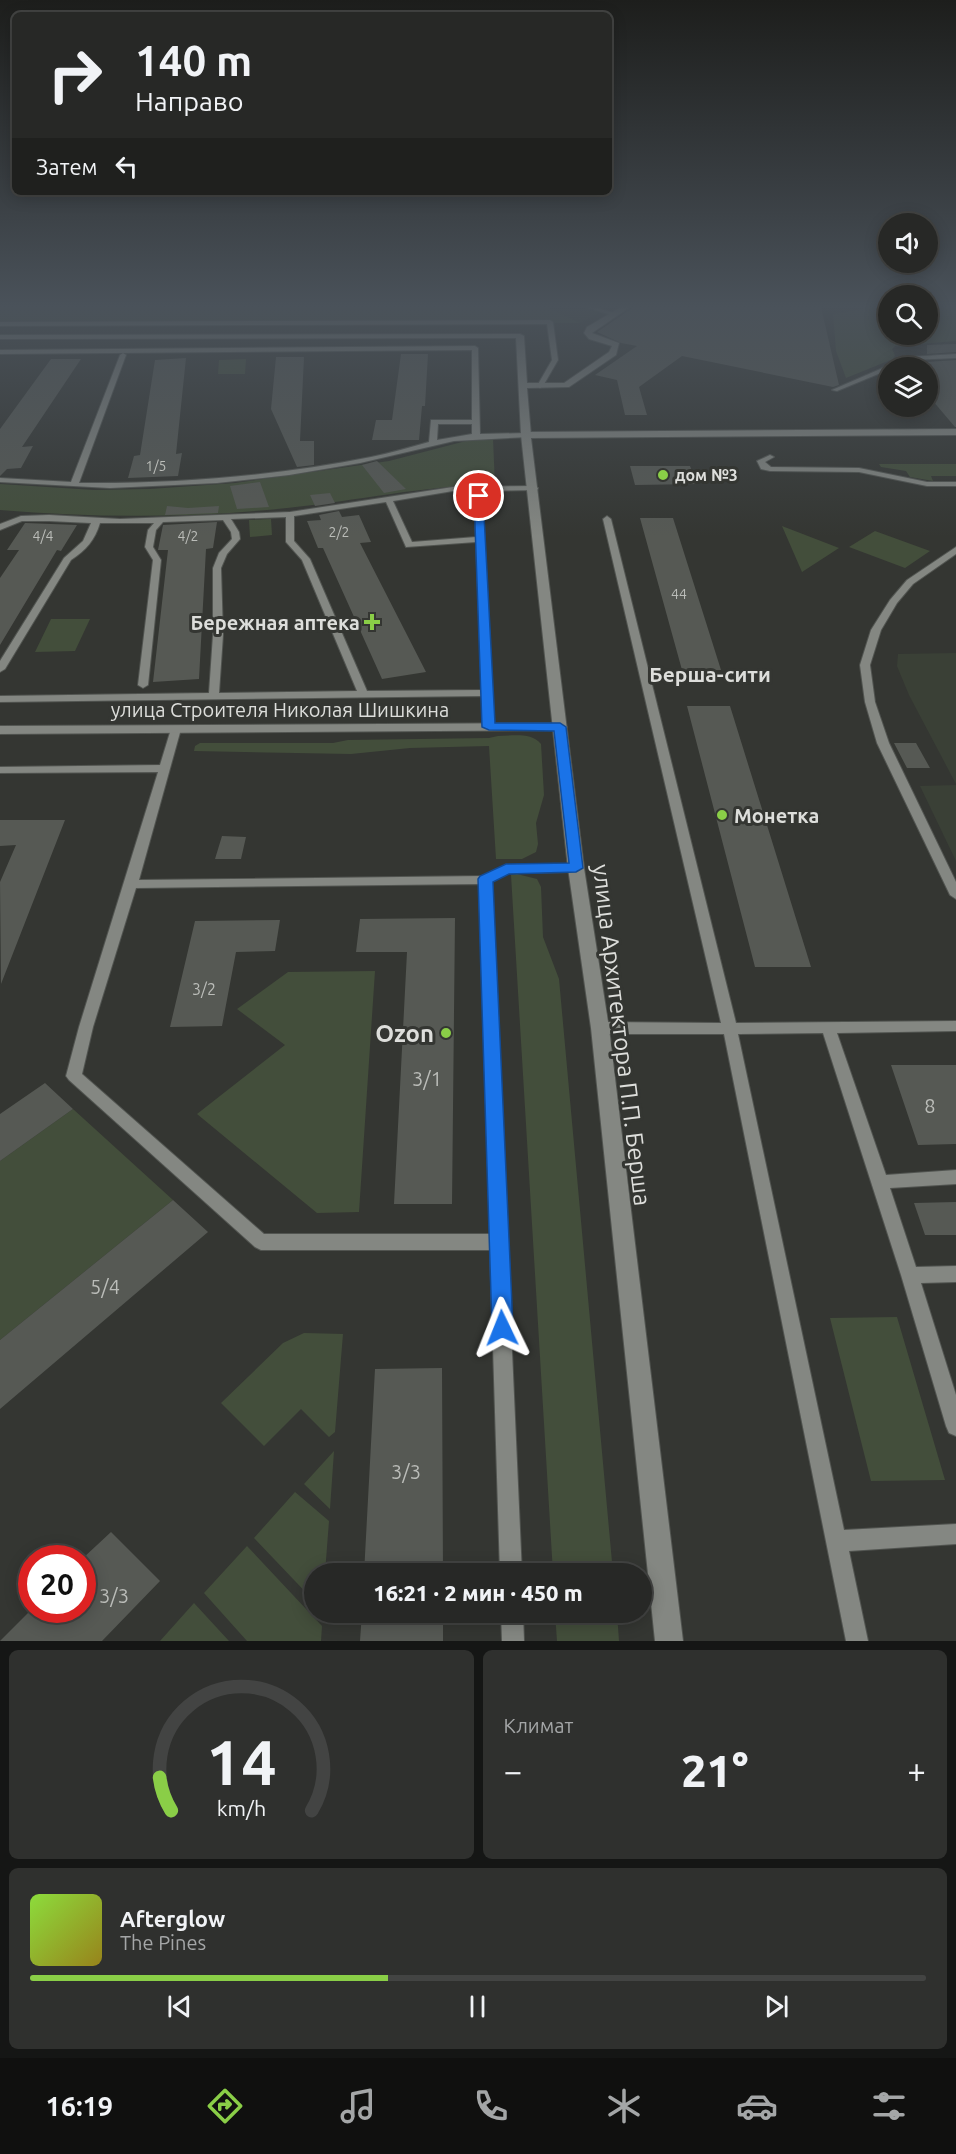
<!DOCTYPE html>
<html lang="ru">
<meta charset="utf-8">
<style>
body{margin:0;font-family:Ubuntu,sans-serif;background:#2f302e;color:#f1f3f6;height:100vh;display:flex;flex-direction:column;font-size:22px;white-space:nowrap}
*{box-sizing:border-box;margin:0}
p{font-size:20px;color:#a4a6a7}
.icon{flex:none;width:33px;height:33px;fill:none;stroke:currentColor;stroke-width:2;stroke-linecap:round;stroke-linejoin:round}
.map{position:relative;height:1641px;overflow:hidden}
.side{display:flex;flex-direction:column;gap:9px;padding:9px;background:#151615;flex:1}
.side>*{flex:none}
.guide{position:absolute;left:12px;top:12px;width:600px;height:183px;border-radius:9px;box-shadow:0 3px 15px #0003,0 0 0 2px #434443;background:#272826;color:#f1f3f6;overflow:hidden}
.tools{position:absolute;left:878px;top:213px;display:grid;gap:12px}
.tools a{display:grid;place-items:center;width:60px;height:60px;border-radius:50%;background:#272826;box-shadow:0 3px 15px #0003,0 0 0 2px #434443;font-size:30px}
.speed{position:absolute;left:18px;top:1545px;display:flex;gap:12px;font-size:30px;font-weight:700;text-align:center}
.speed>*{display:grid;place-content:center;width:78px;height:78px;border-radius:50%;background:#272826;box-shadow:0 3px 15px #0003,0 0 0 2px #434443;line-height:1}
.speed .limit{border:9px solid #d22;background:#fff;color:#111}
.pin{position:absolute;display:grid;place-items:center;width:51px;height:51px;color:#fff;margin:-26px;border:3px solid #fff;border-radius:50%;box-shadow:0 2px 6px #0007}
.me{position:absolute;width:66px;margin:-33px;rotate:358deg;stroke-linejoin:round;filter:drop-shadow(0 0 4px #0008)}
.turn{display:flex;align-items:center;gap:21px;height:126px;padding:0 24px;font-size:27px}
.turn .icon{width:78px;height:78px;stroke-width:2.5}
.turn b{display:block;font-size:42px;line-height:51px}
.then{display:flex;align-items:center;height:57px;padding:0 24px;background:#0003;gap:12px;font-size:22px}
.big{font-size:45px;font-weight:800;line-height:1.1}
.side .tile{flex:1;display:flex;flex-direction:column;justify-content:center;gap:9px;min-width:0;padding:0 21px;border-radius:9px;background:#2f302e}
.side .dial{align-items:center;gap:0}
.dial svg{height:156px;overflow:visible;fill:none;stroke:#434443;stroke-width:7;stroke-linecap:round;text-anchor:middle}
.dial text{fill:#f1f3f6;stroke:none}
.song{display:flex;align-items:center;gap:18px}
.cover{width:72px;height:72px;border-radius:9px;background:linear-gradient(135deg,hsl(90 70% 55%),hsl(50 70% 35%))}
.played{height:6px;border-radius:3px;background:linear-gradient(90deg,#8ace47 40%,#434443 40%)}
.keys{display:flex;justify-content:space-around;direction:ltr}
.heat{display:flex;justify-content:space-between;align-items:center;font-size:33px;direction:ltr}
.side .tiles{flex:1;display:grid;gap:9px;grid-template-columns:1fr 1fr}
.tile:last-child{grid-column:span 2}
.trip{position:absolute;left:304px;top:1563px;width:348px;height:60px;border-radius:30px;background:#272826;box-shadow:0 3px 15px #0003,0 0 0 2px #434443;font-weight:800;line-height:60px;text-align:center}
.tabs{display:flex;height:96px;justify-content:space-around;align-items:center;background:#10100f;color:#a4a6a7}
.tabs .icon{width:42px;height:42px}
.tabs .on{color:#8ace47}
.tabs b{font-size:27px;color:#f1f3f6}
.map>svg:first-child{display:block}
</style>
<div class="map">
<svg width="956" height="1641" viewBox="0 0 956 1641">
<rect width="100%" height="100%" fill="#343632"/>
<path fill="#3a4036" d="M547,307H610L580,323Z
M956,653V784L909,695L897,666L898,654Z
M956,785V861L920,786Z"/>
<path fill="#434e3b" d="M0,307H547L580,323L0,326Z
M865,307H888V334H927V307H956V341L895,346L892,349L895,355L893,359L846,378L836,351L833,314L863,309Z
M246,359L245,374H218L219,360Z
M493,439L495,485C426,485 356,501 287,508C193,518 95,518 0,510V484L94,490L150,489L235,483L389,461L466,441Z
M879,464H956V476H931L933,481L910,477L906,471L881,467Z
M271,519L272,535L250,537L249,520Z
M782,526L839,548L802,572Z
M875,531L930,551L905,568L849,547Z
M51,619H90L75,651L35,652Z
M498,736C512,736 531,732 541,744L544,795L536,823L538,844L536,852L522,859H496L489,746L410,748L351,754L194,751L195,746L200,743H333L348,740L489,738Z
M517,874L537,879L541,887L543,937L559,979L613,1573H553L511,875Z
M375,971L359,1212L317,1213L197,1114L285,1045L237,1009L288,972Z
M73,1109L173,1200L0,1340V1161Z
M897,1317L945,1480L871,1481L830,1318Z
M304,1333L343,1334L335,1432L329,1437L301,1409L264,1446L221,1403L283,1343Z
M334,1451L330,1509L304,1484Z
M295,1492L329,1521L325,1573L315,1574V1602L254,1538Z
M247,1546L322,1626L321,1641H247L204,1593Z
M194,1603L229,1641H160Z
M555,1613H617L619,1641H557Z"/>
<path fill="#565954" d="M634,307H821L839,385L833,387L682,356L639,387L647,415H625L617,380L595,375L637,346L621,343L597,332Z
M956,344V352L927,354V345Z
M401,354H428L425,406H422L419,440H372L376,420H392Z
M276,357H304L300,441H314V465L297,467L271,409Z
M186,358L176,454L182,453L178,476L128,478L134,456L140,455L155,360Z
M51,359H81L22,447L33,446L21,468L7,469L0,476V429Z
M956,360V427H955L927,394V362Z
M377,461L406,489L384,493L362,465Z
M630,466H690L697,484L635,485Z
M260,482L269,507L237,509L230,486Z
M330,493L335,503L315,506L310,495Z
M167,506L188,508L219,506L218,513L165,515Z
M339,511L342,517L359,515L371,542L360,543L426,672L382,679L323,548H318L307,521L321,520L319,515Z
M640,518H673L721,670H682Z
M217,522L213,548L206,549L199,679L153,682L168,550H158L163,525Z
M25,523L77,525L61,551L57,550L0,645V578L19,550H7Z
M687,706H730L811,967H755Z
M894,743H916L930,768H907Z
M0,820H65L1,984L0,882L16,845L0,846Z
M222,836L246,837L241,859H215Z
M455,918L452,1204H394L407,952H356L360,919Z
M280,920L275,951L236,952L222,1026L170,1027L195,921Z
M891,1065H956V1144L918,1145Z
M45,1083L73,1109L0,1161V1114Z
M173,1200L208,1232L0,1409V1340Z
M956,1202V1235H925L914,1203Z
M442,1368L443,1574H364L375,1369Z
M111,1532L160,1581L102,1641H0L31,1610H82V1559Z
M362,1612H443V1641H360Z"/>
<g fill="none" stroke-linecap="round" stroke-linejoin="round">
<defs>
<path id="lane" d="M585,307H594L618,314L615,316Z
M550,320L553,322L558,360L543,386L540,388L537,386L552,360L547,324L0,326V322Z
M475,346L478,348L480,434L526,433L530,435L529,437L454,441L360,463L289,475L217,483L110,488L0,482V478L71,482L120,355L123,353L126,355L79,483C177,484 275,476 371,457C391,453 410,447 429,442L431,420H472V350L0,354V350ZM438,424H472V434L437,440Z
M956,354V358L911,360L893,368H888V370L837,391L832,390L908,357Z
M770,455L774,457L765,462L771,467L859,468L927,482H956V486H927L859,472L770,471L761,469L757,461Z
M534,486L538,488L537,490L482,491L494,727L493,729L489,730L484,727L482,696L0,702V696L209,693L213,635V568L219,553L232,539L231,532L223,520L163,522L156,530L153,547L161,560L148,685L143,688L138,685L153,560L145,547L148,530L154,523H100C95,540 86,550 71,560L5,669L0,672V661L64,558L83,541L91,523L49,521H22L0,530V524L21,516L49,515L120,519L290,512L453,487ZM453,491H474L476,537L412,542L393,501ZM386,502L406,547L476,542L482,690L367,691L310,559L294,541V516ZM286,517V542L302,560L357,691L219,693L223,635L221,568L227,554L240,539L239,532L231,519Z
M607,516L611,519L736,1023L956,1021V1031L837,1033L886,1175L956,1170V1184L890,1188L916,1267L956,1266V1282L921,1283L956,1395V1436L949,1433L946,1426L901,1275L823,1033L738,1034L844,1530L956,1524V1544L849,1551L868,1641H846L724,1034H600L595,1032L593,1028L595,1024L600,1022L721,1023L603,519Z
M956,547V554L913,584L897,603L881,630L870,665L875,702L889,743L956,882V899L950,895L877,743L865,702L860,665L871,630L890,600L907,580Z
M176,726L181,729L139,880L483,876L506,865L576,864L582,868L576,872L508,873L491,882L522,1574H500L490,1250H261L255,1247L69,1080L66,1076L79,1027L158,772L0,773V767L160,765L171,729ZM479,884L490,1234H264L82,1074L93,1027L136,888Z
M501,1612H523L524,1641H502Z"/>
<path id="street" d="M621,307H630L592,333L619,343L616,355L569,387L527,388L531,435L526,438L521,435L516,338L0,339V335L520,334L524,336L527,383H564L609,352L612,346L589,339L584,333L587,327Z
M560,723L567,727L565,730L0,734V726Z"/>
<path id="secondary" d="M956,429V435L531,438L584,868L609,1028L683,1641H655L591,1028L568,868L521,435L526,432Z"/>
</defs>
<use href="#lane" stroke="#515450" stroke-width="2"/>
<use href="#street" stroke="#515450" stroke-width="2"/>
<use href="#secondary" stroke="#515450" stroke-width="2"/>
<use href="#lane" fill="#848782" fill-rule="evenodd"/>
<use href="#street" fill="#848782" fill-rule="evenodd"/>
<use href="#secondary" fill="#848782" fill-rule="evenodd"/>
</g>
<linearGradient id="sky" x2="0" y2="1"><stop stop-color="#1d1e1c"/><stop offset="0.57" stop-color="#4a525a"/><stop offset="1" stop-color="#4a525a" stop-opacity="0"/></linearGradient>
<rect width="956" height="537" fill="url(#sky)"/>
<path fill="#1a73e8" stroke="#114b97" stroke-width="1.5" d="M479,493L483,496L495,723H560L566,727L583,868L576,872L509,874L493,882L513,1328L510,1335L502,1338L495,1335L492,1328L478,879L480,876L506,864L569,863L554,731L489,730L482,727L474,496Z"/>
<g fill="#8ace47" stroke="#343632" stroke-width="2">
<circle cx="663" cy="475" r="6"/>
<path d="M369 613h6v6h6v6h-6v6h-6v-6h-6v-6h6z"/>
<circle cx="722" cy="815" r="6"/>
<circle cx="446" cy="1033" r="6"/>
</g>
<g text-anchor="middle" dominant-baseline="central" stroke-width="6" stroke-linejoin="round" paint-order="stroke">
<g font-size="14" fill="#bbbdb9">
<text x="156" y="466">1/5</text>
<text x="339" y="532">2/2</text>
<text x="43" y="536">4/4</text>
<text x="188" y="536">4/2</text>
<text x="679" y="594">44</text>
</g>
<g font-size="16" font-weight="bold" fill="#dddedb" stroke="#343632" text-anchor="start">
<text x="675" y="475">дом №3</text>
</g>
<g font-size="16" fill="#bbbdb9">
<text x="204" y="989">3/2</text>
</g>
<g font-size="20" font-weight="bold" fill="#dddedb" stroke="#343632" text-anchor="end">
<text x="360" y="622">Бережная аптека</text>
<text x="734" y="815" text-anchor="start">Монетка</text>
</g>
<g font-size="20" fill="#dddedb" stroke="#343632">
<text x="280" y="709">улица Строителя Николая Шишкина</text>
</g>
<g font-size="20" fill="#bbbdb9">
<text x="427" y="1078">3/1</text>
<text x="930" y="1105">8</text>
<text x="105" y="1286">5/4</text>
<text x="406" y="1471">3/3</text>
<text x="114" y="1595">3/3</text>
</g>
<g font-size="21" font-weight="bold" fill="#dddedb" stroke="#343632">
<text x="710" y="674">Берша-сити</text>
</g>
<g font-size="24" font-weight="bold" fill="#dddedb" stroke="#343632" text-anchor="end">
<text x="434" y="1033">Ozon</text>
</g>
<g font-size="24" fill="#dddedb" stroke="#343632">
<text transform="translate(622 1035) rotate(83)">улица Архитектора П.П. Берша</text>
</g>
</g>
</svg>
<div class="tools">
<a><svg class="icon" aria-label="sound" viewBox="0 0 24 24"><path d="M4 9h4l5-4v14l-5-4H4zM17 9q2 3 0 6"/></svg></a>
<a><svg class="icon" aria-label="search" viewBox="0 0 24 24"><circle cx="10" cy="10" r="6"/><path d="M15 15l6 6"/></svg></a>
<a><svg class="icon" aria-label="layers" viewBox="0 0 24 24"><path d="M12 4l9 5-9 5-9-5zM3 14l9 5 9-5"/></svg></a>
</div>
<div class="speed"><div class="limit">20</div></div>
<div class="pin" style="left:479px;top:496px;background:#d93025"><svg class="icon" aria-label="arrive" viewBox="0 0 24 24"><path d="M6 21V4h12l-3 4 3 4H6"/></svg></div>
<svg class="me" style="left:502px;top:1328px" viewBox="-20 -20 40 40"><path d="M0-17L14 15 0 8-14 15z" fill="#1a73e8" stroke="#fff" stroke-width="4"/></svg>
<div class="trip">16:21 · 2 мин · 450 m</div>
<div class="guide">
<div class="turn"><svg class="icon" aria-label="right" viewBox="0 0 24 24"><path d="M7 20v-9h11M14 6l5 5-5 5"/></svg><div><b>140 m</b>Направо</div></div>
<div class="then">Затем<svg class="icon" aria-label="left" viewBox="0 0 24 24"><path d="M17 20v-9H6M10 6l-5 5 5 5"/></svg></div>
</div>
</div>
<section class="side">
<div class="tiles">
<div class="tile dial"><svg viewBox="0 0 100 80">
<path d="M14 69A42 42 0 1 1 86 69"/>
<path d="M14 69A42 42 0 0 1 8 52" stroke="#8ace47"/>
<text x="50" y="56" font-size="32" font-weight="700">14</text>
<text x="50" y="72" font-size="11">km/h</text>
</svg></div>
<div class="tile"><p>Климат</p>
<div class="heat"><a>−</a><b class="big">21°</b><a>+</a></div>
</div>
<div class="tile">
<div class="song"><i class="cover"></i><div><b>Afterglow</b><p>The Pines</p></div></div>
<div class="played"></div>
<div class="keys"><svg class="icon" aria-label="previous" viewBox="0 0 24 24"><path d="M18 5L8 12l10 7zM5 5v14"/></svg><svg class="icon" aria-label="pause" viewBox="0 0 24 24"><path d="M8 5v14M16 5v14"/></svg><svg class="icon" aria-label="next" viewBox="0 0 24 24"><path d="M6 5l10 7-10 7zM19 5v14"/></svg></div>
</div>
</div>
</section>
<nav class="tabs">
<b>16:19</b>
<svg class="icon on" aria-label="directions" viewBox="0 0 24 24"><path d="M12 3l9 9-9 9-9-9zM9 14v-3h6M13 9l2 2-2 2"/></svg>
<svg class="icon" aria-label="music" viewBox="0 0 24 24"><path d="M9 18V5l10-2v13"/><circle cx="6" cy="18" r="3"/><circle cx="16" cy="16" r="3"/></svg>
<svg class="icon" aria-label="phone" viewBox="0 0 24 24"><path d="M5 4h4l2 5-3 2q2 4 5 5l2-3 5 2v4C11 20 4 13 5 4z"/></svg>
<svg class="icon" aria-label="climate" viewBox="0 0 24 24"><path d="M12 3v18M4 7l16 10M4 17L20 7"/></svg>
<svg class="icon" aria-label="car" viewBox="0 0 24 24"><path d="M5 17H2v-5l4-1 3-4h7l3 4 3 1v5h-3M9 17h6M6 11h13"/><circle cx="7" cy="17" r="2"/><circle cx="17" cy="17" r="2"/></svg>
<svg class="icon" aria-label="filters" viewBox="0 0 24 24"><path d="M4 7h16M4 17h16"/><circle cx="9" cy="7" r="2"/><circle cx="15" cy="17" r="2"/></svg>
</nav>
